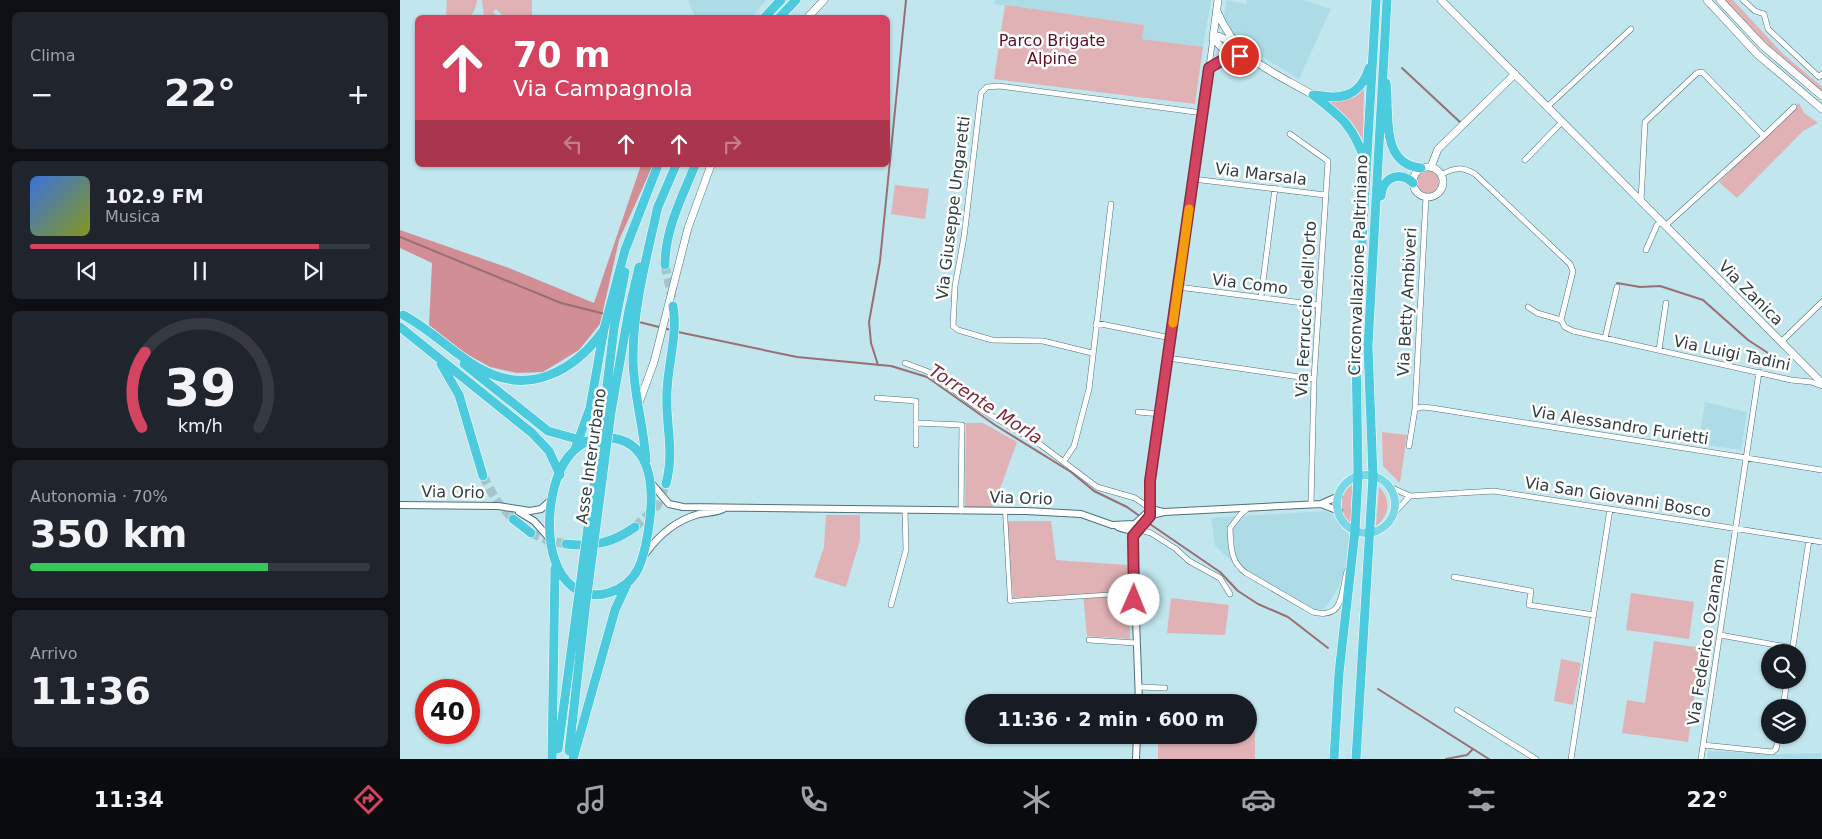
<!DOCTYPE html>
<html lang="it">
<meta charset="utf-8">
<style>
body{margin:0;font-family:"DejaVu Sans",sans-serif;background:#20242c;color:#f1f3f6;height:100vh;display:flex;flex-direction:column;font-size:19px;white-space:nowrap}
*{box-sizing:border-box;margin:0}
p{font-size:16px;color:#9ea1a6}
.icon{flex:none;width:28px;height:28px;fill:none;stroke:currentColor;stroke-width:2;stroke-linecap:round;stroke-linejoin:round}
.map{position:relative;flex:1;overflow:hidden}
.drawer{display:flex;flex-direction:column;gap:12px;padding:12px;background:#0d0f14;width:400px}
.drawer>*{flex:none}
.guide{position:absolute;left:15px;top:15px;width:475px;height:152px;border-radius:8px;box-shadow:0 1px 4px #0004;background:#d44460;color:#fff;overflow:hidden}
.fabs{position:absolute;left:1361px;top:644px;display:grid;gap:10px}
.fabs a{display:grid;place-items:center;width:45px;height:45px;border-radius:50%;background:#171b24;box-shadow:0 1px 4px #0004;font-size:25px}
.speed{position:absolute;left:15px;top:679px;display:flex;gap:10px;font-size:25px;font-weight:700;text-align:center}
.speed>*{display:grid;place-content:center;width:65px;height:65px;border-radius:50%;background:#171b24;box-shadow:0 1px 4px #0004;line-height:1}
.speed .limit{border:8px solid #d22;background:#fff;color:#111}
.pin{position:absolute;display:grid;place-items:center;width:42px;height:42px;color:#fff;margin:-21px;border:2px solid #fff;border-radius:50%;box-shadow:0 1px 5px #0007}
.me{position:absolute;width:55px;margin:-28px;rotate:1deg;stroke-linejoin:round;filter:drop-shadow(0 0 4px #0008)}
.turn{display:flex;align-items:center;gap:18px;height:105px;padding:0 15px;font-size:22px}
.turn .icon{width:65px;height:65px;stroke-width:2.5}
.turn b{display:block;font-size:35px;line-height:42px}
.lanes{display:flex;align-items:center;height:48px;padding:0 15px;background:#0003;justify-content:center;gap:25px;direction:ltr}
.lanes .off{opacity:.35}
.big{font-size:38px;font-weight:700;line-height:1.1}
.drawer .tile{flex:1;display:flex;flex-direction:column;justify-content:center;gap:8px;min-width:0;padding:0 18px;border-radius:8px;background:#20242c}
.drawer .dial{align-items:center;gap:0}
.dial svg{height:130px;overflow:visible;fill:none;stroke:#363941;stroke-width:7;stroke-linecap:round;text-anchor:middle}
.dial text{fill:#f1f3f6;stroke:none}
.song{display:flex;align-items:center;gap:15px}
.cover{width:60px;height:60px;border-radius:8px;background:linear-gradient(135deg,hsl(220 70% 55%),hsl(70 70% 35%))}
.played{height:5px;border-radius:2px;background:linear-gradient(90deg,#d44460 85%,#363941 85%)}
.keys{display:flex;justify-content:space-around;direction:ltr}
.heat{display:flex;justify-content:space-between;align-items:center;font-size:28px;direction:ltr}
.charge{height:8px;border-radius:4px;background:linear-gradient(90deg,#34c759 70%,#363941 0)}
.trip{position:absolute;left:565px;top:694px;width:292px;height:50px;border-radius:25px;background:#171b24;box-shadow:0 1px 4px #0004;font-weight:700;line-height:50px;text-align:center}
.tab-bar{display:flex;height:80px;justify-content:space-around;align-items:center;background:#090b0e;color:#9ea1a6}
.tab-bar .icon{width:35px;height:35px}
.tab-bar .current{color:#d44460}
.tab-bar b{font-size:22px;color:#f1f3f6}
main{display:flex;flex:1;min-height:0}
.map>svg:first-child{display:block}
</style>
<main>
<section class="drawer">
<div class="tile"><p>Clima</p>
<div class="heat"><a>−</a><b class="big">22°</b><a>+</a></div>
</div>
<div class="tile">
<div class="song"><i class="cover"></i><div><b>102.9 FM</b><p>Musica</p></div></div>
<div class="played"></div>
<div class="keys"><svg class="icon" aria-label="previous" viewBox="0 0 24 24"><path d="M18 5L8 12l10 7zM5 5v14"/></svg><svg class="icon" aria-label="pause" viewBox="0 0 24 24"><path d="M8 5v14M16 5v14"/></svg><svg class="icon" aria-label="next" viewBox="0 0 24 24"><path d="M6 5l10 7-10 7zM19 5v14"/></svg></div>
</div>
<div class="tile dial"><svg viewBox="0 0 100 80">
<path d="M14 69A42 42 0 1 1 86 69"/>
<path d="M14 69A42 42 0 0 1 16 23" stroke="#d44460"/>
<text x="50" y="56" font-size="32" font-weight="700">39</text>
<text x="50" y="72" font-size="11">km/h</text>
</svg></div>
<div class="tile"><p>Autonomia · 70%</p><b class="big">350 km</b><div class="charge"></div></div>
<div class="tile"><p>Arrivo</p><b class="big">11:36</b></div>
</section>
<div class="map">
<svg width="1422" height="759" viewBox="0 0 1422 759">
<rect width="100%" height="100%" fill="#c1e6ee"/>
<path fill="#addce6" d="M288,0H366L351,18L295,17Z
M595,0H811L803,47L742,39L743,25L594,4Z
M826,0L846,4L847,0H903L931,9L899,79L838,42L824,18Z
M1305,402L1347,412L1341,450L1298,444Z
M926,511L933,515L950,536L951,549L938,588L925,608L909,612L855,582L815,546L811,518Z
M1308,751L1376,754L1421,753V759H1307Z"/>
<path fill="#e0b2b5" d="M47,0H77C74,21 65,18 46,17Z
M82,0H132V17H104L96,9L93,12L98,17H84Z
M1323,0H1333L1382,53L1422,87V94L1363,43Z
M605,5L744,25L742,39L803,47L795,104L594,79Z
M964,86L963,139L951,121L918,97L930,100Z
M1399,103L1404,113L1418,123L1403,131L1337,198L1319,182Z
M1017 182a11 11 0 1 1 22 0a11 11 0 1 1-22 0Z
M495,185L529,189L525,219L491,214Z
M566,423H583L617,442L593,508H565Z
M982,432L1007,435L1000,483L983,466Z
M952,485L951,524H950C939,513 938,494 952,485Z
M979,487C991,498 990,516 976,526Z
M426,515H460V540L446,587L414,577L424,547Z
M607,521H651L656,560L728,565L730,639L687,636L683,594L613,598Z
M1231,593L1294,602L1289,639L1226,630Z
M771,598L829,605L825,635L767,633Z
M1254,641L1301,648L1288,742L1222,733L1227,700L1245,703Z
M1161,659L1181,663L1173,705L1154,701Z
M849,715H855V759H758V735H849Z"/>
<path fill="#d28e95" d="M241,165H253L219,240L200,324L179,350L143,372L117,373L90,367L63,352L29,325L32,263L0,248V230L109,268L194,303Z"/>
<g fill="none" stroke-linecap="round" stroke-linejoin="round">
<path stroke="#996e74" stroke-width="2" d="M1002,68L1061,123
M0,237L161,303L205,314
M1217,283L1240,287L1260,286L1303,300L1348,340L1368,353
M239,322L271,330
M278,332L397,357L491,366L527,377L595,425L671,472L694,491L727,507L741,517
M478,365L471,343L469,322L480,261L506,0
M747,522L820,572L838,591L858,604L888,617L928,648
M978,689L1089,759
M1046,759L1067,755L1073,749"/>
<path stroke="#a4c4cb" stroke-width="9" stroke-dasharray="9 4.5" stroke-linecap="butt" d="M265,265L272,298
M83,476L96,500L113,519
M235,527L257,506L266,484
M131,533L147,540L166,544"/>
<defs>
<path id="pedestrian" d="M605,511L610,601L734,593"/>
<path id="minor" d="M1343,0L1355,11L1364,14L1368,29L1419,77L1422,74
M809,68L833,54
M1147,107L1231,29
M890,134L928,161L914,379L911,504
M1364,136L1394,107
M1125,160L1162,122
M1041,175C1054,167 1063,167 1075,174L1170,264L1173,271L1161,320
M793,179L925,195
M1241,202L1245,122L1297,73L1302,72L1364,136L1265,226
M1246,250L1257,225L1261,222
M778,287L918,305
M861,297L875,188
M1128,307L1137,313L1161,320
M1161,320L1165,327L1173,331L1391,380L1411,382L1422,386
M696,323L771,338
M1205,338L1217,287
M1381,342L1422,302
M1259,350L1266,303
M692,353L643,341L592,340L558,330L553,326L555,286L564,237L581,93L587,87L599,86L803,113
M768,358L914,379
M505,363L529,372L577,407L641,445L697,487L735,498L751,509
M477,398L516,401V445
M1015,409L1022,407L1032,408L1422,470
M738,412L761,414
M516,423L562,425L561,511
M1009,446L1015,409L1026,197
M664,461L674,446L689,389L711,204
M990,487L1010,496L1094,491L1422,542
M848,508L840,515L830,528C831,546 830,562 846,573L913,612C944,620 941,593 947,571
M751,513L750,481L813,38
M993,514L1010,496
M737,529L751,533L776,549L789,561L820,578L830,594
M1054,577L1131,591L1129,605L1194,615
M491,605L506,550L505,510
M1320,635L1393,648
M689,640L736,643
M1392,652L1409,540
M739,687L765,688
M1383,708L1387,680
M1057,710L1136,759
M1303,745L1372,752L1376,749L1379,735
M1171,759L1210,509
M1301,759L1359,372"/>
<path id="tertiary" d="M252,484L269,504L283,507L626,511L681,514L712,525L734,524
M921,504L939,511
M0,505L98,506L130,511L141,509L152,499
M119,512L134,521L150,539
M733,526L751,509L763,512
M718,527C741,536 736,522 752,515C756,514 760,513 764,512L921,504L939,496
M737,529L733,536L739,702
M246,553C259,535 277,520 299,514C308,512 317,513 325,508
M736,759L737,735"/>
<path id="secondary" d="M1041,0L1422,383
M1307,0L1357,54L1422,109
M1320,0L1363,46L1422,96
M817,11C837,60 870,70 913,95
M407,18L424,0
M813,38L822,48L848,58
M813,38L818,0
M813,38L819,36L832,43
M1013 182a15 15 0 1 1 30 0a15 15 0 1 1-30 0Z
M1031,167L1038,149L1115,74
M239,403L254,362L288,228L311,165"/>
<path id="primary" d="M937 504a29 29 0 1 1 58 0a29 29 0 1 1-58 0Z"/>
<path id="trunk" d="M364,18L381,0
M379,18L396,0
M986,83C990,112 979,164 1021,168
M913,95C944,119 953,126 966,163
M915,95C941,100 960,97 969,68
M981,196C982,178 999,170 1013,183
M257,209L276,165
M265,265C265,229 282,198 295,165
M3,315C32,330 53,354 81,369C129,396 174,371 203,331
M0,327L132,433L149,451L160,475
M41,364L59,395L83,476
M64,364L148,431L184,441
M204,410L214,328L225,272
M211,412L229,310L239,267
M196,438C255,432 255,491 248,532C246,544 244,557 238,569C226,592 195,603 173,587C140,563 145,487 168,457C176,447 185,441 196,438Z
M175,449L190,408L204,329L225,250L258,165
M246,461C244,426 233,393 233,358C233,306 247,256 258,206
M266,484C275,449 265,425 267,391C268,363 278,334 273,306
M113,519L131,533
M166,544C193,547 213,543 235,527
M158,749L177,608
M169,751L185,610
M152,759L155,568
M173,759L215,610L227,584
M934,759L939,673L955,531L958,476L956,348L976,0
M956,759L973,476L968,346L987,0"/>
</defs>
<use href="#pedestrian" stroke="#4f7178" stroke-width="5"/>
<use href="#minor" stroke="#4f7178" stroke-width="6"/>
<use href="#tertiary" stroke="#4f7178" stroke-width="8"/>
<use href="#secondary" stroke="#4f7178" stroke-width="8"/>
<use href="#primary" stroke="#fff" stroke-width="9"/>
<use href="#trunk" stroke="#fff" stroke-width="10"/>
<use href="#pedestrian" stroke="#fff" stroke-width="4"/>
<use href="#minor" stroke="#fff" stroke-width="5"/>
<use href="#tertiary" stroke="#fff" stroke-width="6"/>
<use href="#secondary" stroke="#fff" stroke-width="7"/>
<use href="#primary" stroke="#79d7e6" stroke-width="8"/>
<use href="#trunk" stroke="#4ccade" stroke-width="9"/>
<defs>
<path id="trunk-bridge" d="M177,608L204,410
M185,610L211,412"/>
</defs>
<use href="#trunk-bridge" stroke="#fff" stroke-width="10" stroke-linecap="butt"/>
<use href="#trunk-bridge" stroke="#4ccade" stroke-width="9"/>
</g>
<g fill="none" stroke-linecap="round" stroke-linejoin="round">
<defs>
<path id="route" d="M734,600L733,536L750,516V481L809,68L833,54L840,56"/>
</defs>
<use href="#route" stroke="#8a2c3e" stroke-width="12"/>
<use href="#route" stroke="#d44460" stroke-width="9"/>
<path stroke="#f59e0b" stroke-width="9" d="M773,323L789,209"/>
</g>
<g text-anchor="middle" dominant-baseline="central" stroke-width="5" stroke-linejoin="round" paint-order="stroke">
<g font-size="16" fill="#600f23" stroke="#fff">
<text x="652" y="40">Parco Brigate<tspan x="652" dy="18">Alpine</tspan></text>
</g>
<g font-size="16" fill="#2f3e41" stroke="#fff">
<text transform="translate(861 174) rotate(7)">Via Marsala</text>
<text transform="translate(553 208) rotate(-83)">Via Giuseppe Ungaretti</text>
<text transform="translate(958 265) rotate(-88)">Circonvallazione Paltriniano</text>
<text transform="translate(850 284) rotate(7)">Via Como</text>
<text transform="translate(1351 293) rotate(45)">Via Zanica</text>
<text transform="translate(1007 302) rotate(-87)">Via Betty Ambiveri</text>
<text transform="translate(906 309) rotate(-87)">Via Ferruccio dell'Orto</text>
<text transform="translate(1332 353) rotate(12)">Via Luigi Tadini</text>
<text transform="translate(1220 425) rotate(9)">Via Alessandro Furietti</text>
<text transform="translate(191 456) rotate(-82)">Asse Interurbano</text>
<text transform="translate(53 492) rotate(1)">Via Orio</text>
<text transform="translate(1218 497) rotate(9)">Via San Giovanni Bosco</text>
<text transform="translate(621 498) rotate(2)">Via Orio</text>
<text transform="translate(1306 642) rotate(-81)">Via Federico Ozanam</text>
</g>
<g font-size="18" font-style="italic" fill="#7d2b3a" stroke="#fff">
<text transform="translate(586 404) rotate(33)">Torrente Morla</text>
</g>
</g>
</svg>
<div class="fabs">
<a><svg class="icon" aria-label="search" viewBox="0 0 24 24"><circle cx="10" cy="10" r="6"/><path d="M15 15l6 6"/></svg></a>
<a><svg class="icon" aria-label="layers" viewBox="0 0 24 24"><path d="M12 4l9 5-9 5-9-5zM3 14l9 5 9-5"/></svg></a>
</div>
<div class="speed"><div class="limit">40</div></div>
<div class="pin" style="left:840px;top:56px;background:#d93025"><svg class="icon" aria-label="arrive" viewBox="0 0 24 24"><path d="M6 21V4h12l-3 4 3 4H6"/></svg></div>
<svg class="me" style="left:734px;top:600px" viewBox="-20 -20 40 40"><circle r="19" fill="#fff"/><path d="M0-13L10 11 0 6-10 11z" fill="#d44460"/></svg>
<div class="trip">11:36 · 2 min · 600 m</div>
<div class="guide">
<div class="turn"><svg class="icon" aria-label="ahead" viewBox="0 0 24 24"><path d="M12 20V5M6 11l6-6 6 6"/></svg><div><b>70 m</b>Via Campagnola</div></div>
<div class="lanes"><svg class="icon off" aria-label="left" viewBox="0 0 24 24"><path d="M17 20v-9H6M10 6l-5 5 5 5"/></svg><svg class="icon" aria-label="ahead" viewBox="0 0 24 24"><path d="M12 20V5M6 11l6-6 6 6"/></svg><svg class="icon" aria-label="ahead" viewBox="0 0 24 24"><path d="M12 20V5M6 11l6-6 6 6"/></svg><svg class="icon off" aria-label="right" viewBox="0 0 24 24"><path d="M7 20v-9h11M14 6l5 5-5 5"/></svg></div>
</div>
</div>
</main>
<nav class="tab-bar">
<b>11:34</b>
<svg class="icon current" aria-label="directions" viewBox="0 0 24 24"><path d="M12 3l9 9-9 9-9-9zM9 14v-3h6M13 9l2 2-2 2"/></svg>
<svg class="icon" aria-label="music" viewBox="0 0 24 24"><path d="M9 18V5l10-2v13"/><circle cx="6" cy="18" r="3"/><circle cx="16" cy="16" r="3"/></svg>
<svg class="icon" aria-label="phone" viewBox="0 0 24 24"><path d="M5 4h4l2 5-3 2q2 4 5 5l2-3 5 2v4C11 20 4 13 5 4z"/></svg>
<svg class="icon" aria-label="climate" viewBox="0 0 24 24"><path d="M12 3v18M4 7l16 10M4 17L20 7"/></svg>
<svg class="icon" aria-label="car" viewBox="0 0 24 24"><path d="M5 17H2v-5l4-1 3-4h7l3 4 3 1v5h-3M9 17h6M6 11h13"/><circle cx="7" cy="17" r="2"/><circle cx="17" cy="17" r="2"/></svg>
<svg class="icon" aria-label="filters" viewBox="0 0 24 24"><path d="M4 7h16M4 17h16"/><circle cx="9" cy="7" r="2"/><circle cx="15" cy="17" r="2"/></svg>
<b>22°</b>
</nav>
